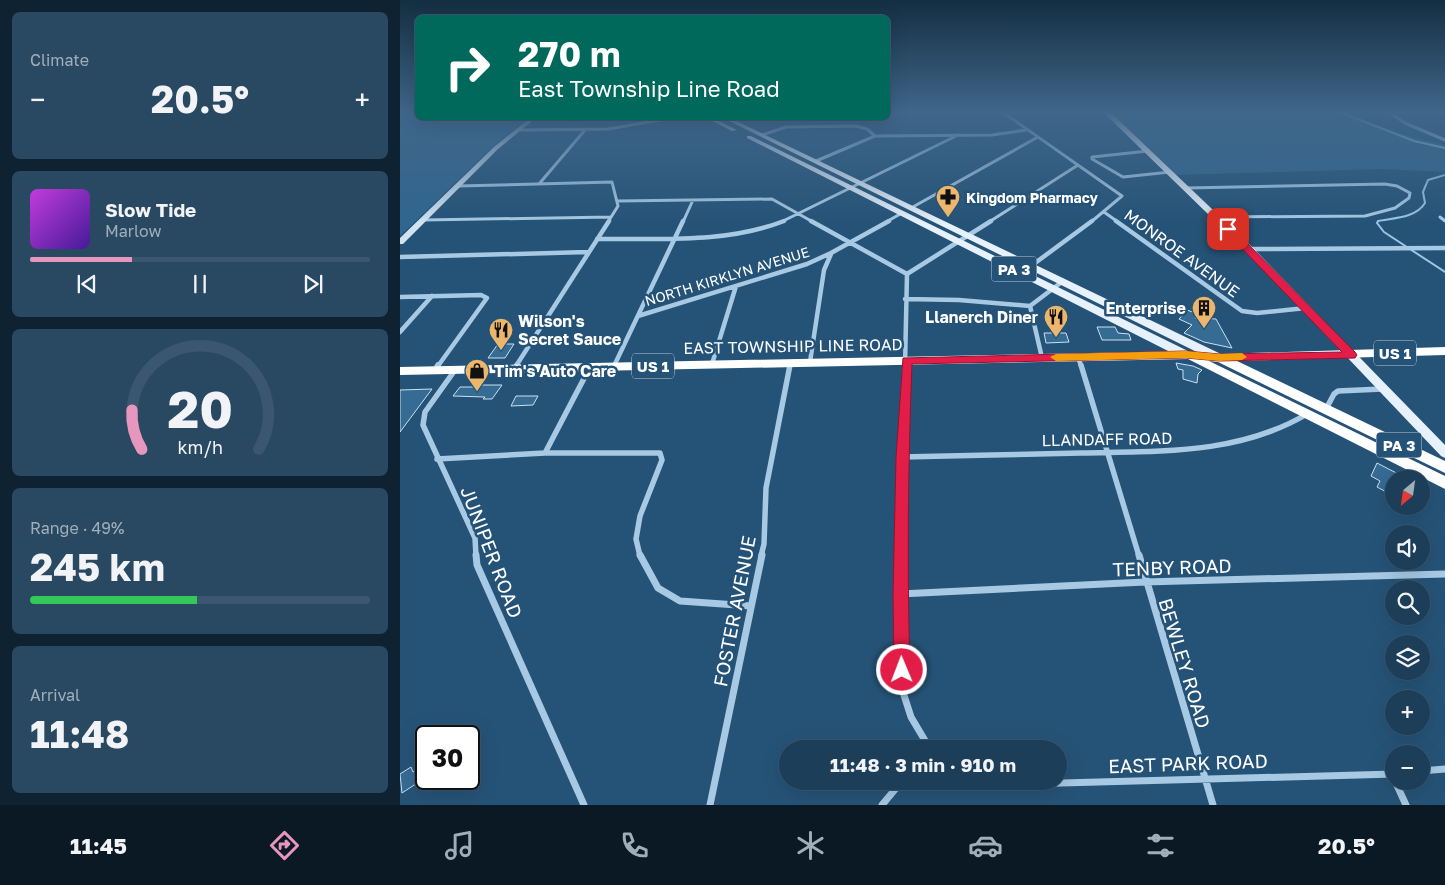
<!DOCTYPE html>
<meta charset="utf-8">
<style>
body{margin:0;font-family:"Golos Text",sans-serif;background:#294962;color:#f1f3f6;height:100vh;display:flex;flex-direction:column;font-size:19px;white-space:nowrap}
*{box-sizing:border-box;margin:0}
p{font-size:16px;color:#a0aeba}
.icon{flex:none;width:28px;height:28px;fill:none;stroke:currentColor;stroke-width:2;stroke-linecap:round;stroke-linejoin:round}
.map{position:relative;flex:1;overflow:hidden}
.panel{display:flex;flex-direction:column;gap:12px;padding:12px;background:#0f2231;width:400px}
.panel>*{flex:none}
.banner{position:absolute;left:15px;top:15px;width:475px;height:105px;border-radius:8px;box-shadow:0 5px 20px #0002,0 0 0 1px #3a576f;background:#00695c;color:#fff;overflow:hidden}
.needle{width:32px;rotate:209deg}
.fabs{position:absolute;left:985px;top:470px;display:grid;gap:10px}
.fabs a{display:grid;place-items:center;width:45px;height:45px;border-radius:50%;background:#1c3e59;box-shadow:0 5px 20px #0002,0 0 0 1px #3a576f;font-size:25px}
.speed{position:absolute;left:15px;top:725px;display:flex;gap:10px;font-size:25px;font-weight:700;text-align:center}
.speed>*{display:grid;place-content:center;width:65px;height:65px;border-radius:50%;background:#1c3e59;box-shadow:0 5px 20px #0002,0 0 0 1px #3a576f;line-height:1}
.speed .limit{border:2px solid #111;border-radius:8px;background:#fff;color:#111}
.pin{position:absolute;display:grid;place-items:center;width:42px;height:42px;color:#fff;margin:-21px;border-radius:10px;box-shadow:0 2px 8px #0006}
.me{position:absolute;width:55px;margin:-28px;rotate:359deg;stroke-linejoin:round;filter:drop-shadow(0 0 4px #0008)}
.turn{display:flex;align-items:center;gap:18px;height:105px;padding:0 20px;font-size:22px}
.turn .icon{width:65px;height:65px;stroke-width:2.5}
.turn b{display:block;font-size:35px;line-height:42px}
.big{font-size:38px;font-weight:700;line-height:1.1}
.panel .widget{flex:1;display:flex;flex-direction:column;justify-content:center;gap:8px;min-width:0;padding:0 18px;border-radius:8px;background:#294962}
.panel .dial{align-items:center;gap:0}
.dial svg{height:130px;overflow:visible;fill:none;stroke:#3a576f;stroke-width:7;stroke-linecap:round;text-anchor:middle}
.dial text{fill:#f1f3f6;stroke:none}
.song{display:flex;align-items:center;gap:15px}
.cover{width:60px;height:60px;border-radius:8px;background:linear-gradient(135deg,hsl(290 70% 55%),hsl(260 70% 35%))}
.played{height:5px;border-radius:2px;background:linear-gradient(90deg,#e797bd 30%,#3a576f 30%)}
.keys{display:flex;justify-content:space-around;direction:ltr}
.heat{display:flex;justify-content:space-between;align-items:center;font-size:28px;direction:ltr}
.charge{height:8px;border-radius:4px;background:linear-gradient(90deg,#34c759 49%,#3a576f 0)}
.trip{position:absolute;left:379px;top:740px;width:288px;height:50px;border-radius:25px;background:#1c3e59;box-shadow:0 5px 20px #0002,0 0 0 1px #3a576f;font-weight:700;line-height:50px;text-align:center}
.tab-bar{display:flex;height:80px;justify-content:space-around;align-items:center;background:#0b1924;color:#a0aeba}
.tab-bar .icon{width:35px;height:35px}
.tab-bar .selected{color:#e797bd}
.tab-bar b{font-size:22px;color:#f1f3f6}
main{display:flex;flex:1;min-height:0}
.map>svg:first-child{display:block}
</style>
<main>
<section class="panel">
<div class="widget"><p>Climate</p>
<div class="heat"><a>−</a><b class="big">20.5°</b><a>+</a></div>
</div>
<div class="widget">
<div class="song"><i class="cover"></i><div><b>Slow Tide</b><p>Marlow</p></div></div>
<div class="played"></div>
<div class="keys"><svg class="icon" aria-label="previous" viewBox="0 0 24 24"><path d="M18 5L8 12l10 7zM5 5v14"/></svg><svg class="icon" aria-label="pause" viewBox="0 0 24 24"><path d="M8 5v14M16 5v14"/></svg><svg class="icon" aria-label="next" viewBox="0 0 24 24"><path d="M6 5l10 7-10 7zM19 5v14"/></svg></div>
</div>
<div class="widget dial"><svg viewBox="0 0 100 80">
<path d="M14 69A42 42 0 1 1 86 69"/>
<path d="M14 69A42 42 0 0 1 8 45" stroke="#e797bd"/>
<text x="50" y="56" font-size="32" font-weight="700">20</text>
<text x="50" y="72" font-size="11">km/h</text>
</svg></div>
<div class="widget"><p>Range · 49%</p><b class="big">245 km</b><div class="charge"></div></div>
<div class="widget"><p>Arrival</p><b class="big">11:48</b></div>
</section>
<div class="map">
<svg width="1045" height="805" viewBox="0 0 1045 805">
<rect width="100%" height="100%" fill="#255377"/>
<path fill="#30668f" d="M0,111H17L18,118H128L95,145L0,236Z
M488,111H582L586,118H365H488Z
M705,111H936L1012,137L1045,145V172L982,169L773,175Z"/>
<g fill="none" stroke-linecap="round" stroke-linejoin="round">
<path stroke="#9bc6e3" stroke-width="2" d="M937,111L1014,141L1045,148
M1045,175L1028,180L1023,192L1025,203C1016,218 993,218 978,221L977,223L984,232L1045,272"/>
</g>
<path fill="#366b94" stroke="#c9e1f2" d="M787,310L798,314L795,318L816,319L832,348L804,342L784,333L792,325L779,319Z
M697,327H715L718,333L729,334L731,340H702Z
M644,333H666L669,342L646,343Z
M98,344H114L105,358H88Z
M776,363L793,366L802,370L798,374L797,383L783,379V370L778,369Z
M80,385H102L92,399H83L85,397L53,396L60,387H78Z
M32,389L0,432V390Z
M116,396H138L133,405L111,406Z
M977,463L1008,479H994V496L977,487L980,481L971,476Z
M22,766L25,778L2,793L0,774L11,767L13,772Z"/>
<g fill="none" stroke-linecap="round" stroke-linejoin="round">
<path stroke="#a7c9e3" stroke-width="3" d="M601,111L722,196L691,222
M987,111L1005,123L1045,140
M117,130L208,129L272,118
M362,135L386,127L456,126L467,129L475,136
M748,151L692,157V159L723,177L770,172
M416,161L475,136L592,135L626,130
M139,184L185,130
M58,186L212,182L218,206L208,222
M786,188L985,184L997,186L1010,193L1009,198L995,208L965,216L816,217
M217,201L372,199L413,222
M511,208L638,137
M704,212L718,222
M1040,217L1045,221
M23,220L211,217
M283,222L293,200
M381,222L558,135
M486,222L502,213
M589,222L678,165"/>
<path stroke="#a7c9e3" stroke-width="4.5" d="M411,221L507,274
M716,221L842,311L857,313L906,308
M197,239C260,238 325,244 384,221
M849,249L1045,248
M0,257L188,252
M631,266L692,221
M0,297L81,295L87,298L38,366
M505,299L559,300L630,306L663,281
M630,306L642,358
M238,316L407,264L431,253L489,221
M0,332L32,296
M678,357L681,366
M410,362L424,270L431,254
M312,364L336,286
M116,366L209,221
M214,366L283,221
M389,366L390,363
M505,366L507,274L591,221"/>
<path stroke="#a7c9e3" stroke-width="5.5" d="M681,365L739,556
M115,368L117,365
M35,370L38,365
M55,370L25,412L23,425L75,538L76,556
M926,409L934,394L938,391L982,389
M145,453L190,367
M502,457C562,456 621,454 681,453C759,451 838,455 907,414
M37,459L145,453H260L262,460L240,516L236,539L240,556
M361,556L364,544L366,488L390,365
M501,556L505,365"/>
<path stroke="#a7c9e3" stroke-width="7" d="M76,555L77,565L184,805
M240,555L258,588L280,601L351,606
M501,555L502,689L511,717L530,749
M739,555L813,805
M500,594L745,582L1045,574
M1021,771L1045,769
M584,781L592,785L994,774
M995,781L1006,805
M310,805L362,555
M482,805L502,781"/>
<path fill="#cfe3f3" fill-rule="evenodd" d="M130,118H136L98,149L3,244H0V238L94,147Z"/>
<path fill="#e6f1fc" fill-rule="evenodd" d="M702,111H709L852,247L1045,445V458L1041,456L846,251Z
M306,118H313L337,130L332,131Z
M323,118H330L823,355L824,358L823,361H815Z
M347,136H351L790,352L791,355L786,359L782,358L347,138Z"/>
<path fill="#fff" fill-rule="evenodd" d="M1045,347V355L837,361L1045,461V473L818,362L809,361L1045,476V489L788,359L0,375V367L786,351L819,354Z"/>
</g>
<linearGradient id="sky" x2="0" y2="1"><stop stop-color="#142e41"/><stop offset="0.5" stop-color="#40668a"/><stop offset="1" stop-color="#40668a" stop-opacity="0"/></linearGradient>
<rect width="1045" height="224" fill="url(#sky)"/>
<path fill="#e11d48" stroke="#92132f" d="M825,227H831L955,352L957,355L955,358L819,361L786,358L512,364C508,466 507,568 510,670L507,675L502,678L496,675L494,670L493,594L496,457L503,358L786,351L819,354L942,352L825,231Z"/>
<path fill="#f59e0b" d="M786,351L819,354L842,353L847,357L842,360L819,361L786,358L656,361L650,357L656,354Z"/>
<defs>
<symbol id="pharmacy-pin" viewBox="-11 -11 22 30"><path d="M0 17L-7.5 6A9.5 9.5 0 1 1 7.5 6Z" fill="#ecb76c" stroke="#255377"/><path d="M-2-6h4v4h4v4h-4v4h-4v-4h-4v-4h4Z" fill="#111"/></symbol>
<symbol id="building-pin" viewBox="-11 -11 22 30"><path d="M0 17L-7.5 6A9.5 9.5 0 1 1 7.5 6Z" fill="#ecb76c" stroke="#255377"/><path d="M-4-6H4V6H1V3H-1V6H-4ZM-2.5-4.3h1.7v1.8h-1.7ZM.8-4.3h1.7v1.8H.8ZM-2.5-1h1.7V.8h-1.7ZM.8-1h1.7V.8H.8Z" fill="#111"/></symbol>
<symbol id="restaurant-pin" viewBox="-11 -11 22 30"><path d="M0 17L-7.5 6A9.5 9.5 0 1 1 7.5 6Z" fill="#ecb76c" stroke="#255377"/><path d="M-5-6h1v4h1v-4h1v4h1v-4h1v5L-1.5 .5V6h-2V.5L-5-1ZM5-6V6H3V1.5H1.5Q1.5-4 5-6Z" fill="#111"/></symbol>
<symbol id="shop-pin" viewBox="-11 -11 22 30"><path d="M0 17L-7.5 6A9.5 9.5 0 1 1 7.5 6Z" fill="#ecb76c" stroke="#255377"/><path d="M-5-2.5h2.3a2.7 3.5 0 0 1 5.4 0H5L5.5 6h-11ZM-1.5-2.5h3a1.5 2.3 0 0 0-3 0Z" fill="#111"/></symbol>
</defs>
<g fill-rule="evenodd">
<use href="#pharmacy-pin" x="534" y="183" width="28" height="38"/>
<use href="#building-pin" x="790" y="294" width="28" height="38"/>
<use href="#restaurant-pin" x="642" y="303" width="28" height="38"/>
<use href="#restaurant-pin" x="87" y="316" width="28" height="38"/>
<use href="#shop-pin" x="63" y="357" width="28" height="38"/>
</g>
<g text-anchor="middle" dominant-baseline="central" stroke-width="5" stroke-linejoin="round" paint-order="stroke">
<g font-size="14" font-weight="bold" fill="#fff" stroke="#255377" text-anchor="start">
<text x="566" y="197">Kingdom Pharmacy</text>
</g>
<g font-size="14" fill="#fff" stroke="#255377">
<text transform="translate(327 276) rotate(-17)">NORTH KIRKLYN AVENUE</text>
</g>
<g fill="#255377" stroke="#becbd6" stroke-width="1">
<rect x="591.5" y="256.5" width="45" height="25" rx="4"/>
<rect x="974" y="340.5" width="42" height="25" rx="4"/>
<rect x="232" y="353.5" width="42" height="25" rx="4"/>
<rect x="976.5" y="432.5" width="45" height="25" rx="4"/>
</g>
<g font-size="15" font-weight="bold" fill="#fff">
<text x="614" y="269">PA 3</text>
<text x="995" y="353">US 1</text>
<text x="253" y="366">US 1</text>
<text x="999" y="445">PA 3</text>
</g>
<g font-size="16" fill="#fff" stroke="#255377">
<text transform="translate(782 253) rotate(36)">MONROE AVENUE</text>
<text transform="translate(393 346) rotate(-1)">EAST TOWNSHIP LINE ROAD</text>
<text transform="translate(707 439) rotate(-1)">LLANDAFF ROAD</text>
</g>
<g font-size="16" font-weight="bold" fill="#fff" stroke="#255377" text-anchor="end">
<text x="786" y="308">Enterprise</text>
<text x="638" y="317">Llanerch Diner</text>
<text x="118" y="321" text-anchor="start">Wilson's<tspan x="118" dy="18">Secret Sauce</tspan></text>
<text x="94" y="371" text-anchor="start">Tim's Auto Care</text>
</g>
<g font-size="19" fill="#fff" stroke="#255377">
<text transform="translate(92 552) rotate(69)">JUNIPER ROAD</text>
<text transform="translate(772 567) rotate(-2)">TENBY ROAD</text>
<text transform="translate(334 611) rotate(-79)">FOSTER AVENUE</text>
<text transform="translate(785 663) rotate(73)">BEWLEY ROAD</text>
<text transform="translate(788 763) rotate(-2)">EAST PARK ROAD</text>
</g>
</g>
</svg>
<div class="fabs">
<a><svg class="needle" viewBox="-14 -14 28 28"><path d="M0-13l5 13h-10z" fill="#e53935"/><path d="M0 13l5-13h-10z" fill="#a0aeba"/></svg></a>
<a><svg class="icon" aria-label="sound" viewBox="0 0 24 24"><path d="M4 9h4l5-4v14l-5-4H4zM17 9q2 3 0 6"/></svg></a>
<a><svg class="icon" aria-label="search" viewBox="0 0 24 24"><circle cx="10" cy="10" r="6"/><path d="M15 15l6 6"/></svg></a>
<a><svg class="icon" aria-label="layers" viewBox="0 0 24 24"><path d="M12 4l9 5-9 5-9-5zM3 14l9 5 9-5"/></svg></a>
<a>+</a>
<a>−</a>
</div>
<div class="speed"><div class="limit">30</div></div>
<div class="pin" style="left:828px;top:229px;background:#d93025"><svg class="icon" aria-label="arrive" viewBox="0 0 24 24"><path d="M6 21V4h12l-3 4 3 4H6"/></svg></div>
<svg class="me" style="left:502px;top:670px" viewBox="-20 -20 40 40"><circle r="17" fill="#e11d48" stroke="#fff" stroke-width="3"/><path d="M0-11L8 9 0 5-8 9z" fill="#fff"/></svg>
<div class="trip">11:48 · 3 min · 910 m</div>
<div class="banner">
<div class="turn"><svg class="icon" aria-label="right" viewBox="0 0 24 24"><path d="M7 20v-9h11M14 6l5 5-5 5"/></svg><div><b>270 m</b>East Township Line Road</div></div>
</div>
</div>
</main>
<nav class="tab-bar">
<b>11:45</b>
<svg class="icon selected" aria-label="directions" viewBox="0 0 24 24"><path d="M12 3l9 9-9 9-9-9zM9 14v-3h6M13 9l2 2-2 2"/></svg>
<svg class="icon" aria-label="music" viewBox="0 0 24 24"><path d="M9 18V5l10-2v13"/><circle cx="6" cy="18" r="3"/><circle cx="16" cy="16" r="3"/></svg>
<svg class="icon" aria-label="phone" viewBox="0 0 24 24"><path d="M5 4h4l2 5-3 2q2 4 5 5l2-3 5 2v4C11 20 4 13 5 4z"/></svg>
<svg class="icon" aria-label="climate" viewBox="0 0 24 24"><path d="M12 3v18M4 7l16 10M4 17L20 7"/></svg>
<svg class="icon" aria-label="car" viewBox="0 0 24 24"><path d="M5 17H2v-5l4-1 3-4h7l3 4 3 1v5h-3M9 17h6M6 11h13"/><circle cx="7" cy="17" r="2"/><circle cx="17" cy="17" r="2"/></svg>
<svg class="icon" aria-label="filters" viewBox="0 0 24 24"><path d="M4 7h16M4 17h16"/><circle cx="9" cy="7" r="2"/><circle cx="15" cy="17" r="2"/></svg>
<b>20.5°</b>
</nav>
